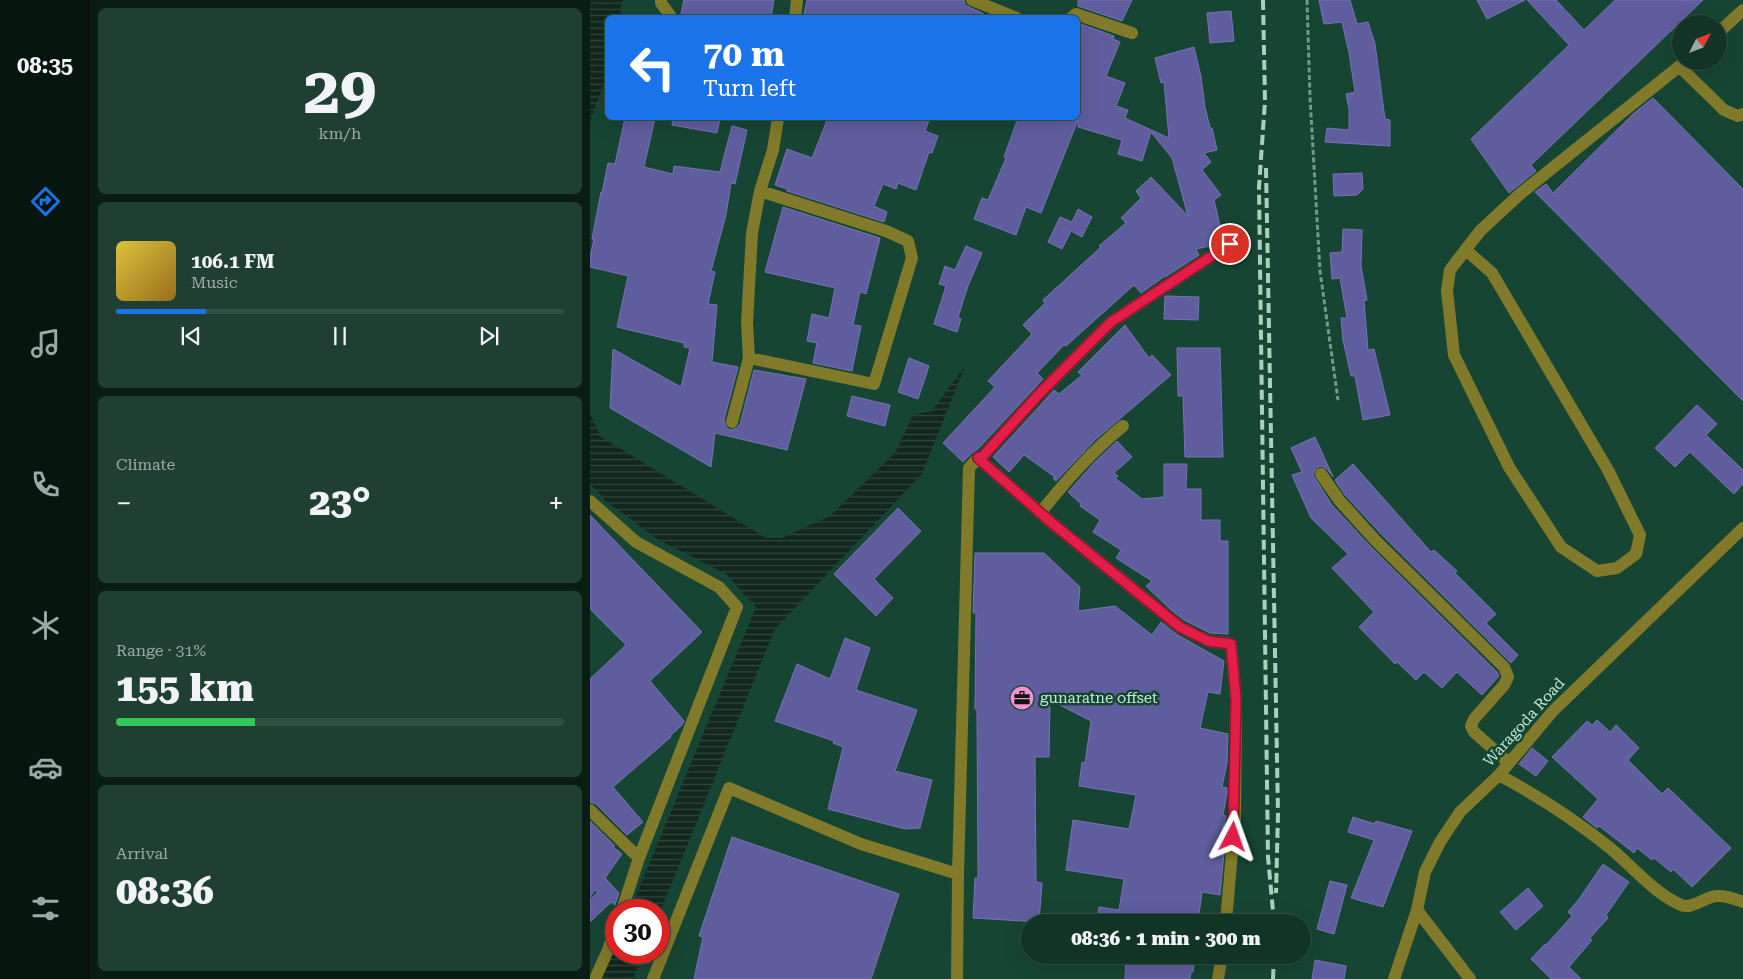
<!DOCTYPE html>
<meta charset="utf-8">
<style>
body{margin:0;font-family:"Roboto Serif",serif;background:#1e3f32;color:#f1f3f6;height:100vh;display:flex;flex-direction:column;font-size:19px;white-space:nowrap}
*{box-sizing:border-box;margin:0}
p{font-size:16px;color:#9caaa7}
.icon{flex:none;width:28px;height:28px;fill:none;stroke:currentColor;stroke-width:2;stroke-linecap:round;stroke-linejoin:round}
.map{position:relative;flex:1;overflow:hidden}
.drawer{display:flex;flex-direction:column;gap:8px;padding:8px;background:#091d15;width:500px}
.drawer>*{flex:none}
.top-card{position:absolute;left:15px;top:15px;width:475px;height:105px;border-radius:8px;box-shadow:0 5px 20px #0002,0 0 0 1px #304f43;background:#1a73e8;color:#fff;overflow:hidden}
.needle{width:32px;rotate:48deg}
.tools{position:absolute;left:1082px;top:15px;display:grid;gap:10px}
.tools a{display:grid;place-items:center;width:55px;height:55px;border-radius:50%;background:#113426;box-shadow:0 5px 20px #0002,0 0 0 1px #304f43;font-size:25px}
.speed{position:absolute;left:15px;top:899px;display:flex;gap:10px;font-size:25px;font-weight:700;text-align:center}
.speed>*{display:grid;place-content:center;width:65px;height:65px;border-radius:50%;background:#113426;box-shadow:0 5px 20px #0002,0 0 0 1px #304f43;line-height:1}
.speed .limit{border:8px solid #d22;background:#fff;color:#111}
.pin{position:absolute;display:grid;place-items:center;width:42px;height:42px;color:#fff;margin:-21px;border:2px solid #fff;border-radius:50%;box-shadow:0 1px 5px #0007}
.me{position:absolute;width:55px;margin:-28px;rotate:4deg;stroke-linejoin:round;filter:drop-shadow(0 0 4px #0008)}
.turn{display:flex;align-items:center;gap:18px;height:105px;padding:0 15px;font-size:22px}
.turn .icon{width:65px;height:65px;stroke-width:2.5}
.turn b{display:block;font-size:35px;line-height:42px}
.big{font-size:38px;font-weight:800;line-height:1.1}
.drawer .widget{flex:1;display:flex;flex-direction:column;justify-content:center;gap:8px;min-width:0;padding:0 18px;border-radius:8px;background:#1e3f32}
.drawer .dial{align-items:center;gap:0}
.dial b{font-size:65px;line-height:1}
.song{display:flex;align-items:center;gap:15px}
.cover{width:60px;height:60px;border-radius:8px;background:linear-gradient(135deg,hsl(50 70% 55%),hsl(40 70% 35%))}
.played{height:5px;border-radius:2px;background:linear-gradient(90deg,#1a73e8 20%,#304f43 20%)}
.keys{display:flex;justify-content:space-around;direction:ltr}
.heat{display:flex;justify-content:space-between;align-items:center;font-size:28px;direction:ltr}
.charge{height:8px;border-radius:4px;background:linear-gradient(90deg,#34c759 31%,#304f43 0)}
.trip{position:absolute;left:431px;top:914px;width:290px;height:50px;border-radius:25px;background:#113426;box-shadow:0 5px 20px #0002,0 0 0 1px #304f43;font-weight:800;line-height:50px;text-align:center}
main{display:flex;flex:1;min-height:0}
.dock{display:flex;flex-direction:column;width:90px;justify-content:space-around;align-items:center;background:#07150f;color:#9caaa7}
.dock .icon{width:35px;height:35px}
.dock .selected{color:#1a73e8}
.dock b{font-size:22px;color:#f1f3f6}
.map>svg:first-child{display:block}
</style>
<main>
<nav class="dock">
<b>08:35</b>
<svg class="icon selected" aria-label="directions" viewBox="0 0 24 24"><path d="M12 3l9 9-9 9-9-9zM9 14v-3h6M13 9l2 2-2 2"/></svg>
<svg class="icon" aria-label="music" viewBox="0 0 24 24"><path d="M9 18V5l10-2v13"/><circle cx="6" cy="18" r="3"/><circle cx="16" cy="16" r="3"/></svg>
<svg class="icon" aria-label="phone" viewBox="0 0 24 24"><path d="M5 4h4l2 5-3 2q2 4 5 5l2-3 5 2v4C11 20 4 13 5 4z"/></svg>
<svg class="icon" aria-label="climate" viewBox="0 0 24 24"><path d="M12 3v18M4 7l16 10M4 17L20 7"/></svg>
<svg class="icon" aria-label="car" viewBox="0 0 24 24"><path d="M5 17H2v-5l4-1 3-4h7l3 4 3 1v5h-3M9 17h6M6 11h13"/><circle cx="7" cy="17" r="2"/><circle cx="17" cy="17" r="2"/></svg>
<svg class="icon" aria-label="filters" viewBox="0 0 24 24"><path d="M4 7h16M4 17h16"/><circle cx="9" cy="7" r="2"/><circle cx="15" cy="17" r="2"/></svg>
</nav>
<section class="drawer">
<div class="widget dial"><b>29</b><p>km/h</p></div>
<div class="widget">
<div class="song"><i class="cover"></i><div><b>106.1 FM</b><p>Music</p></div></div>
<div class="played"></div>
<div class="keys"><svg class="icon" aria-label="previous" viewBox="0 0 24 24"><path d="M18 5L8 12l10 7zM5 5v14"/></svg><svg class="icon" aria-label="pause" viewBox="0 0 24 24"><path d="M8 5v14M16 5v14"/></svg><svg class="icon" aria-label="next" viewBox="0 0 24 24"><path d="M6 5l10 7-10 7zM19 5v14"/></svg></div>
</div>
<div class="widget"><p>Climate</p>
<div class="heat"><a>−</a><b class="big">23°</b><a>+</a></div>
</div>
<div class="widget"><p>Range · 31%</p><b class="big">155 km</b><div class="charge"></div></div>
<div class="widget"><p>Arrival</p><b class="big">08:36</b></div>
</section>
<div class="map">
<svg width="1153" height="979" viewBox="0 0 1153 979">
<defs>
<pattern id="water-rules" width="6" height="5" patternUnits="userSpaceOnUse" patternTransform="scale(1.25)"><rect width="6" height="5" fill="#12271e"/><path d="M0 2.5h6" fill="none" stroke="#33463e"/></pattern>
</defs>
<rect width="100%" height="100%" fill="#174533"/>
<path fill="url(#water-rules)" d="M0,0H33L29,17L18,18L17,74L0,122Z
M375,366L332,474L185,629L69,915V910H40L166,607L136,574L69,540L17,502L0,484V412L10,436L176,538H192L240,516L305,453L323,415L342,411Z
M26,942V952L53,953L43,979H11Z"/>
<path fill="#5f5d9d" stroke="#7573b5" d="M94,0H184L181,18H90Z
M217,0H374L375,5L379,7L394,14L393,18H213Z
M488,0H542L532,21L488,6Z
M729,0H760L767,24L778,22L785,44L795,119L800,120V146L735,142L737,128L759,130V109L756,94L765,92L759,53L752,22L734,24Z
M887,0H935L897,19Z
M937,0H966L994,30L1025,0H1113L941,165L946,171L919,193L881,139L979,45Z
M641,11L644,41L620,43L617,13Z
M488,23L524,36L523,39L530,42L516,76L535,83L526,106L538,110L535,118L579,138L574,82L571,83L565,58L604,47L611,77L615,107L620,128H622L627,150L614,153L621,162L612,170L631,195L624,200L633,239L624,245L606,249L609,255L575,277V276L551,293L544,285L476,346L474,345L447,373L453,379L388,449L382,453L373,462L353,443L405,387L398,381L442,334L433,325L455,303L453,300L511,247L509,246L536,223L531,218L551,198L546,191L561,177L598,216L582,158L561,132L552,161L528,154L532,140L488,127V120L451,213L436,207L426,235L384,219L392,198L398,200L416,158L414,157L428,118H488Z
M1063,98L1153,189V401L945,192L956,184L963,193L1043,114Z
M35,118H65L54,167L83,174L84,166L130,172L142,126L157,130L145,184L141,183L136,215L121,271L125,272L118,304L127,305L122,362L148,367L134,420L136,427L140,430L147,428L150,424L164,370L216,379L197,450L125,433L121,467L20,408L23,349L91,387L100,348L94,347V343L27,327L38,276L0,267V257L4,239H2L11,192L12,193L18,163L25,164Z
M83,118H130L127,133L82,125Z
M238,118H340L335,131L348,136L342,153L339,152L326,190L308,183L306,189L293,184L284,206L297,212L294,222L197,191V189L185,185L197,149L222,158Z
M772,173L773,189L767,195L744,196L743,174Z
M193,207L290,238L276,294L270,292L263,325L271,326L262,371L223,363L227,343L217,341L222,314L239,318L245,288L175,272Z
M488,209L502,217L492,237L481,231L472,249L458,242L470,217L482,222Z
M753,229L772,230L771,266L777,300L774,301L778,350L784,349L800,415L773,420L765,376H761L753,340L751,318H757L750,278L742,279L740,253L752,252Z
M376,246L392,253L378,286L368,317L371,319L367,332L344,324L356,286L349,284L355,266L365,270Z
M575,296L609,297L608,320L574,319Z
M535,325L559,358L562,355L581,375L505,440L466,481L463,478L465,477L434,455L419,472L403,457L464,390L469,394L492,375L488,372Z
M587,348H630L633,457H595L593,396H588Z
M319,358L339,366L328,399L308,392Z
M262,396L300,405L295,426L257,416Z
M1107,405L1127,424L1116,435L1153,470V484L1144,494L1100,452L1085,467L1065,448Z
M725,437L743,477L737,469L731,466L726,468L723,475L742,505L780,546L907,672L909,676L892,695L867,672L852,688L834,672L826,680L807,662L805,664L769,627L784,612L742,568L758,554L721,518L702,475L712,472L701,448Z
M527,441L542,457L524,473L528,476L525,478L552,499L574,497V464H597L596,489H611V520H630V541H638V634L620,633L594,620L580,609L556,586L562,581L526,558L531,550L503,532L510,520L490,506L491,504L478,492L505,462Z
M763,464L841,552L844,550L867,571L865,573L906,614L896,623L928,655L921,663L792,535L755,495L745,480Z
M308,508L331,531L284,579L303,598L286,616L244,574Z
M0,515L112,632L60,681L94,721L92,725L80,736L81,737L23,787L53,822L37,835L6,804L0,802V679L36,645L0,609Z
M385,553H454L490,587L488,611L525,606L562,635L571,622L586,634L634,661L630,694L618,692L610,728L638,734L637,763L632,787L637,788V793L633,815L636,816L630,843H635L630,895L612,892L608,922H507L509,907L529,910L534,879L476,870L483,820L539,829L546,795L489,786L492,762L495,763L501,721L460,700L459,757H445L446,882L452,883L449,922L383,918L385,878H388L387,709H385L386,613H383Z
M255,638L280,648L266,690L327,710L305,771L342,780L330,828L315,829L238,809L253,747L243,743L244,741L185,721L207,664L240,679Z
M1007,720L1020,732L1026,725L1049,748L1038,760L1072,794L1078,788L1141,848L1102,887L1083,869L1081,872L1064,858L1062,860L1047,848L1044,853L1009,826L1007,828L993,817L1008,799L962,757L997,721L1002,725Z
M942,748L958,761L946,776L929,764Z
M763,817L785,824L786,821L822,831L793,907L761,898L784,840L758,832Z
M0,821L25,846L23,847L32,854L15,878L29,893L25,905L21,902L0,922V899L8,892L5,890L0,897Z
M142,837L309,894L281,979H104L113,937L109,936Z
M1013,864L1039,882L1016,915L1018,918L1000,938L1002,940L979,967L991,979H961L941,959L955,944L956,945L982,916L978,912L989,899Z
M740,881L757,885L744,934L727,929Z
M938,888L953,906L926,930L910,912Z
M536,955H605L603,972H601L600,979H535Z
M725,960L756,966L754,979H722Z"/>
<g fill="none" stroke-linecap="round" stroke-linejoin="round">
<path stroke="#709b88" stroke-width="3" stroke-dasharray="5 2.5" stroke-linecap="butt" d="M717,0L720,97L730,271L748,400"/>
<path stroke="#817a2a" stroke-width="12" d="M71,0V3L82,18
M382,0L427,18
M205,18L207,0
M481,18L486,14L542,33
M1129,32L1153,10
M1090,67L1134,110L1148,116L1153,114
M876,250L902,273L1018,470L1050,535L1046,554L1027,568L1007,571L971,547L919,467L864,355L857,291L860,270L890,231L930,194L1096,61
M159,358L284,384L322,258L318,241L296,231L170,191
M142,422L159,358L157,323L162,233L170,191L183,150L188,118
M388,458L462,523L590,627L618,641L641,644L646,700L645,817L636,922
M731,474L749,500L786,541L914,667L918,677L914,685L884,719L881,726L884,732L919,763
M0,501L46,542L129,587L147,607L49,858L32,910
M450,513C476,481 501,452 533,426
M909,775C948,796 985,820 1020,848C1043,867 1064,893 1091,905C1102,910 1116,896 1127,896C1136,895 1145,899 1153,902
M0,810L49,858
M827,910L880,979
M5,979L18,950L26,926
M63,979L139,788L271,844L368,874
M367,979L368,874L379,468L388,458L393,456L450,393L521,322L640,244
M628,979L632,955
M804,979L827,910L835,872L850,842L870,812L909,775L963,711L1153,528"/>
<path stroke="#a8d1bd" stroke-width="4" stroke-dasharray="10 5" stroke-linecap="butt" d="M673,0L675,101L669,187L678,857L684,922
M676,168L688,813L686,893
M683,979L684,955"/>
</g>
<g fill="none" stroke-linecap="round" stroke-linejoin="round">
<defs>
<path id="route" d="M640,244L521,322L450,393L393,456L388,458L462,523L590,627L618,641L641,644L646,700L643,837"/>
</defs>
<use href="#route" stroke="#92132f" stroke-width="12"/>
<use href="#route" stroke="#e11d48" stroke-width="9"/>
</g>
<defs>
<symbol id="office-disc" viewBox="-11 -11 22 22"><circle r="9.5" fill="#f790ce" stroke="#174533"/><path d="M-6-3h4V-5.5h4V-3h4V5H-6ZM-1-4.5V-3h2v-1.5ZM-6 0V1H6V0Z" fill="#111"/></symbol>
</defs>
<g fill-rule="evenodd">
<use href="#office-disc" x="418" y="684" width="28" height="28"/>
</g>
<g text-anchor="middle" dominant-baseline="central" stroke-width="5" stroke-linejoin="round" paint-order="stroke">
<g font-size="15" fill="#c1e9d5" stroke="#174533" text-anchor="start">
<text x="450" y="698">gunaratne offset</text>
</g>
<g font-size="15" fill="#c1e9d5" stroke="#174533">
<text transform="translate(934 722) rotate(-48)">Waragoda Road</text>
</g>
</g>
</svg>
<div class="tools">
<a><svg class="needle" viewBox="-14 -14 28 28"><path d="M0-13l5 13h-10z" fill="#e53935"/><path d="M0 13l5-13h-10z" fill="#9caaa7"/></svg></a>
</div>
<div class="speed"><div class="limit">30</div></div>
<div class="pin" style="left:640px;top:244px;background:#d93025"><svg class="icon" aria-label="arrive" viewBox="0 0 24 24"><path d="M6 21V4h12l-3 4 3 4H6"/></svg></div>
<svg class="me" style="left:643px;top:837px" viewBox="-20 -20 40 40"><path d="M0-17L14 15 0 8-14 15z" fill="#e11d48" stroke="#fff" stroke-width="4"/></svg>
<div class="trip">08:36 · 1 min · 300 m</div>
<div class="top-card">
<div class="turn"><svg class="icon" aria-label="left" viewBox="0 0 24 24"><path d="M17 20v-9H6M10 6l-5 5 5 5"/></svg><div><b>70 m</b>Turn left</div></div>
</div>
</div>
</main>
